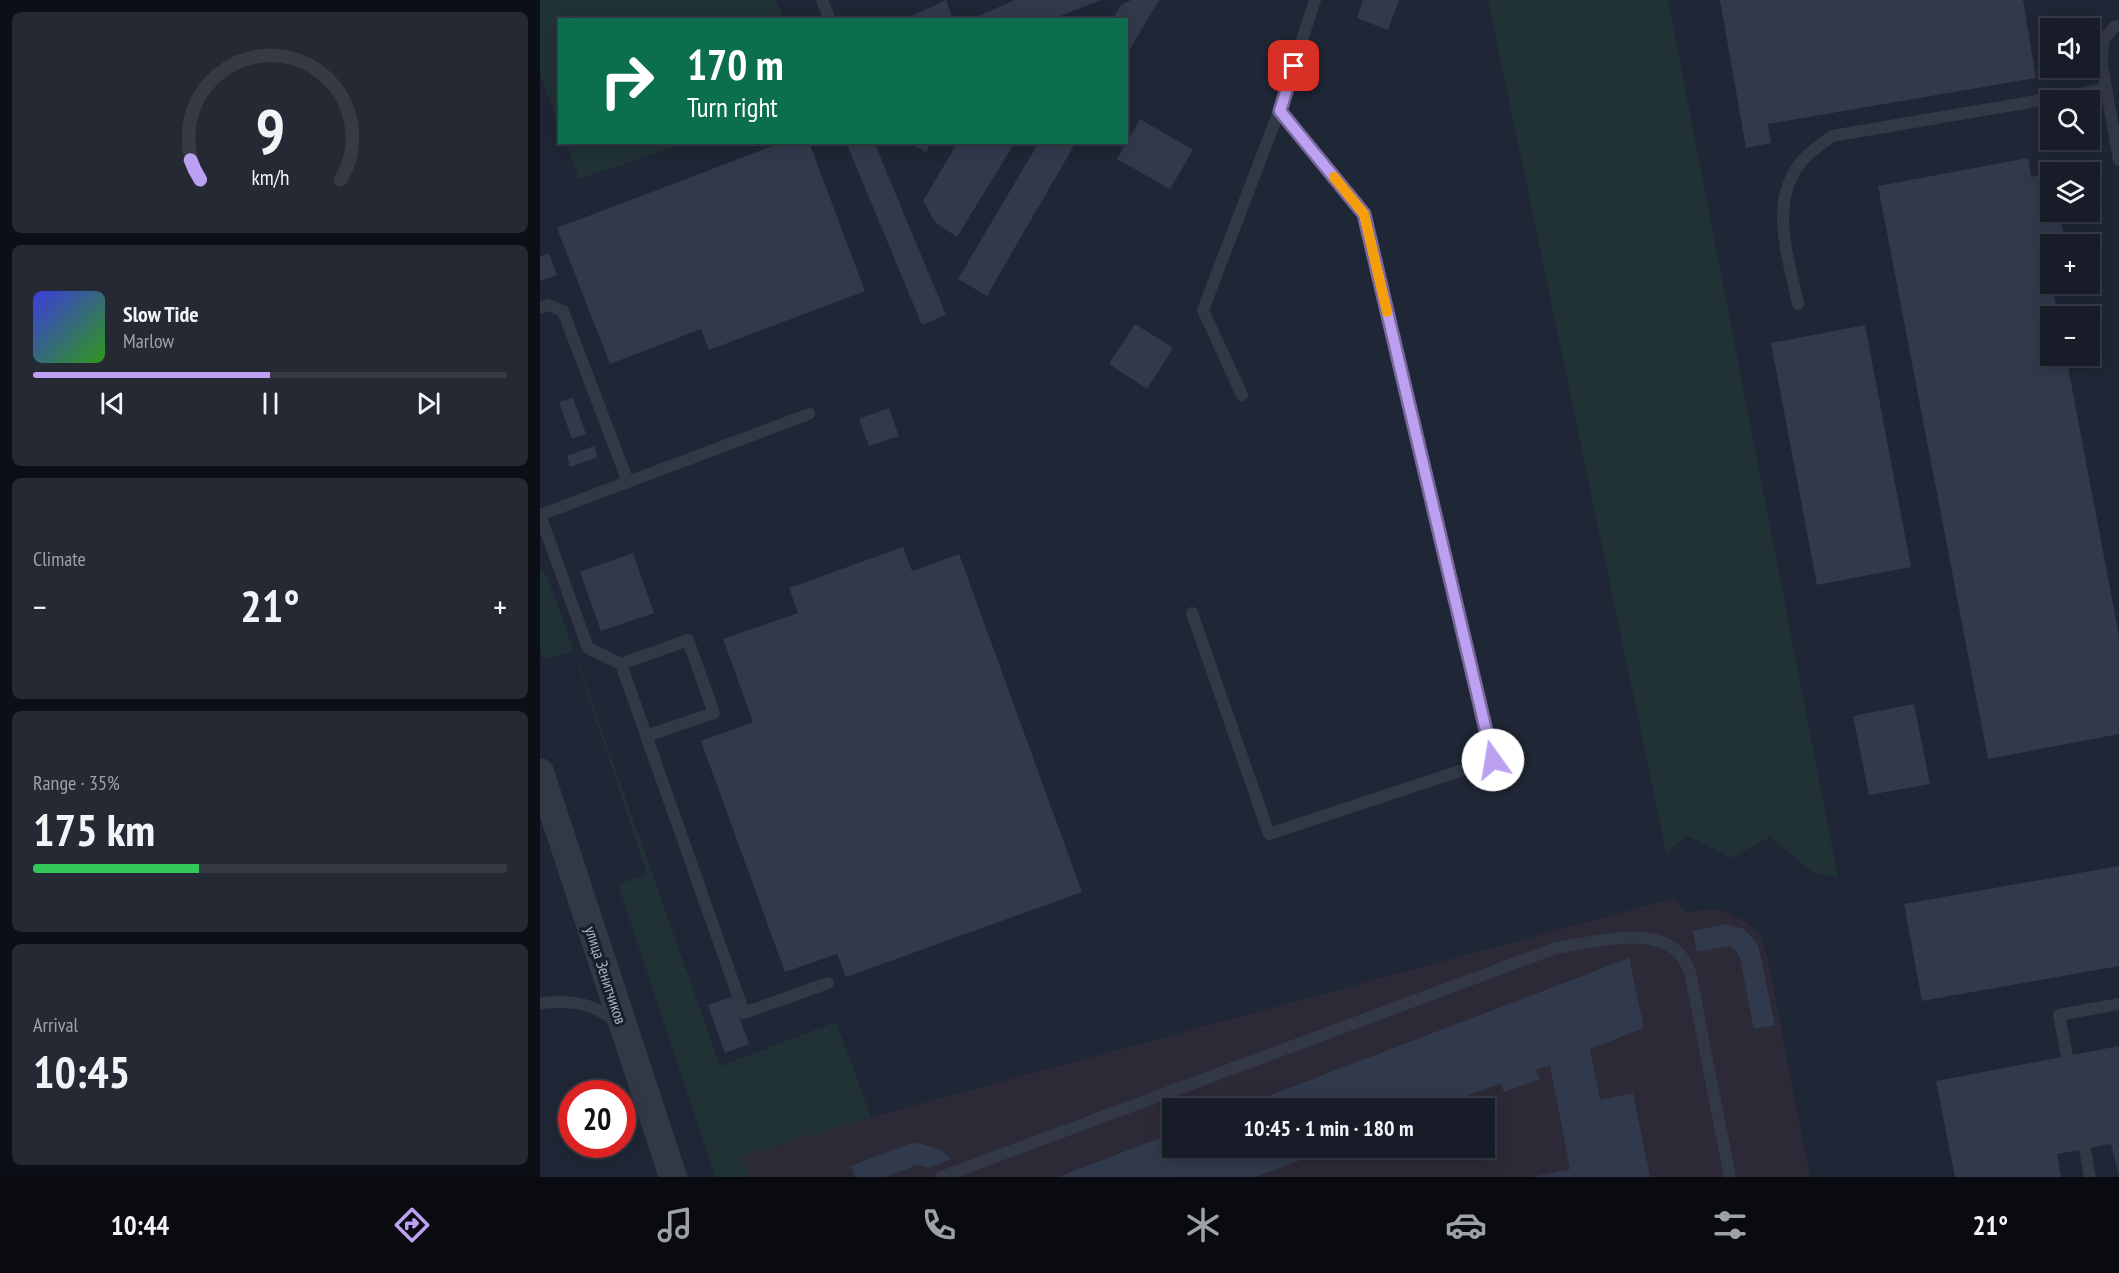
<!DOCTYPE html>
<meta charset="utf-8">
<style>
body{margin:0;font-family:"PT Sans Narrow",sans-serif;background:#242934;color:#f1f3f6;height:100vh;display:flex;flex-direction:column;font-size:22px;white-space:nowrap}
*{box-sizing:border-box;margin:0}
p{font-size:20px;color:#9ea1a8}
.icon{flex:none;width:33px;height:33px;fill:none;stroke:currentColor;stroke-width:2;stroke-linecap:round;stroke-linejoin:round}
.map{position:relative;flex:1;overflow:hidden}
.details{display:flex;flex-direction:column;gap:12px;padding:12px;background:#0d0f16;width:540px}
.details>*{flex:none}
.hud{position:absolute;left:18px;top:18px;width:570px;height:126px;border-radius:0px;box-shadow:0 3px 15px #0003,0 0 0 2px #363a45;background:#0b6e4f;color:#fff;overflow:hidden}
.tools{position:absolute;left:1500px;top:18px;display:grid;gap:12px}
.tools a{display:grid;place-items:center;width:60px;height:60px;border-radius:0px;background:#171c28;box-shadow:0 3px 15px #0003,0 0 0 2px #363a45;font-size:30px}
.speed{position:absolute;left:18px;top:1080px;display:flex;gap:12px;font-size:30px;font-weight:700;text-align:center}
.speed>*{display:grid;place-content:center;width:78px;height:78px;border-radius:50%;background:#171c28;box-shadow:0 3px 15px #0003,0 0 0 2px #363a45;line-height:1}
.speed .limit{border:9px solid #d22;background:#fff;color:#111}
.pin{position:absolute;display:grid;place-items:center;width:51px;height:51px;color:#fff;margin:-26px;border-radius:12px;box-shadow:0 3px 9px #0006}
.me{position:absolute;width:66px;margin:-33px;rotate:347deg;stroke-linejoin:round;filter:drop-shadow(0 0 4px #0008)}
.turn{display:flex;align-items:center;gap:21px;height:126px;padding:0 30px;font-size:27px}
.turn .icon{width:78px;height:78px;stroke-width:2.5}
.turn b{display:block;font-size:42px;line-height:51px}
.big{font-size:45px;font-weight:700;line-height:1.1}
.details .card{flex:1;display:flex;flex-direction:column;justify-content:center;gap:9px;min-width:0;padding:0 21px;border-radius:9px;background:#242934}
.details .dial{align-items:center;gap:0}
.dial svg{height:156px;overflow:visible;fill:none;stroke:#363a45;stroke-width:7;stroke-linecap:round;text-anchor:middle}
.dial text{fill:#f1f3f6;stroke:none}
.song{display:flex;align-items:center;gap:18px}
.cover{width:72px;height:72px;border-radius:9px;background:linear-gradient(135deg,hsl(240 70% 55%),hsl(110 70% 35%))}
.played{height:6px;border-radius:3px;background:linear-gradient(90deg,#bca0f2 50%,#363a45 50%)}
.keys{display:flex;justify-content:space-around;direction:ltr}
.heat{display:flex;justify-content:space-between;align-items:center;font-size:33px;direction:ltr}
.charge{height:9px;border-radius:4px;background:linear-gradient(90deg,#34c759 35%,#363a45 0)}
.trip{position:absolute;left:622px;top:1098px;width:333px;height:60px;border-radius:0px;background:#171c28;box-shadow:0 3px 15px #0003,0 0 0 2px #363a45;font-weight:700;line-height:60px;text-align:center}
.menu{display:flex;height:96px;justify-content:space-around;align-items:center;background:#090b10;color:#9ea1a8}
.menu .icon{width:42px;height:42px}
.menu .active{color:#bca0f2}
.menu b{font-size:27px;color:#f1f3f6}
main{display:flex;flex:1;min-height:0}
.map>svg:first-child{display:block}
</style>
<main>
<section class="details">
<div class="card dial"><svg viewBox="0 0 100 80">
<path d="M14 69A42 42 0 1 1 86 69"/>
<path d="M14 69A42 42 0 0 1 9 59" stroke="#bca0f2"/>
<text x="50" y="56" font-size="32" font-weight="700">9</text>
<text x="50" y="72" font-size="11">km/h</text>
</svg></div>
<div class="card">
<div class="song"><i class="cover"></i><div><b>Slow Tide</b><p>Marlow</p></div></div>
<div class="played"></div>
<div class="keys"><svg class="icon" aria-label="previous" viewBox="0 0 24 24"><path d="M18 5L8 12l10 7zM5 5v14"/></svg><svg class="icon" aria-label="pause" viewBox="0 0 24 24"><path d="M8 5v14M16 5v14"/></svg><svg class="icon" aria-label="next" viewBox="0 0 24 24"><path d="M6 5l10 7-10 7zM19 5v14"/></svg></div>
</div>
<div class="card"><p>Climate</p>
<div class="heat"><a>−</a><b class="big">21°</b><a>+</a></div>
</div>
<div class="card"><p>Range · 35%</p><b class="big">175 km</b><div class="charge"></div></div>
<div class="card"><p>Arrival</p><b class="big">10:45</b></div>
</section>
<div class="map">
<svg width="1579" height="1177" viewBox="0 0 1579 1177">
<rect width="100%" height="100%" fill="#1f2635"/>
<path fill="#2d2a37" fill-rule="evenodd" d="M1135,898L1145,912L1179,909L1202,920L1219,932L1227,956L1270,1177H209L203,1156L331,1117ZM633,1108H945V1148H633Z"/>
<path fill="#213236" d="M0,0H236L244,19L20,20L19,126L0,73Z
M948,0H1128L1298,878L1274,873L1230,837L1191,858L1148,836L1126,852Z
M26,142H145V143L39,179Z
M0,567L7,576L17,603L180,1066L296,1022L331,1117L203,1156L209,1177H175L78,884L107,874L33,651L4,660L0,649Z"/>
<path fill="#313a4c" d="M406,0L413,20H363Z
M475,0H561L510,20H429Z
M591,0H619L586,56V20H572L581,5Z
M823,0H859L848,30L817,18Z
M1180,0H1483L1496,78L1228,124L1231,143L1206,148Z
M600,119L653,150L630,189L577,159Z
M243,142H269L325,291L169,350L161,329L70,364L17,228Z
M306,142H334L406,315L382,325Z
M368,142H391L386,152Z
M418,142H475L417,237L395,222L383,201Z
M499,142H536L447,296L418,279Z
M1488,158L1491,177L1510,174V212H1519L1524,237L1504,241L1518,316H1510V356H1526L1579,636V734L1448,759L1338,186Z
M9,253L17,275L0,281V257Z
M595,324L633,348L607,389L569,364Z
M1325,325L1371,567L1277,585L1231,343Z
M33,398L46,434L32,439L19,402Z
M349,408L359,436L329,446L319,419Z
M54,446L58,457L30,467L27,456Z
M363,547L372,571L419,554L542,892L306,977L297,954L245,972L161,741L213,722L183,639L258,613L249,588Z
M93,553L114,613L61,631L40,572Z
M1374,704L1390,784L1329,795L1313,716Z
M1579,866V966L1382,1001L1364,904Z
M1185,924L1204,929L1218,945L1235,1025L1214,1029L1200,958L1196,951L1189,946L1157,952L1153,931Z
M1089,958L1104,1028L1050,1049L1060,1100L1093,1093L1110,1177H993L1030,1169L1010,1065L996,1070L1000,1079L964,1092L961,1083L895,1108H697Z
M192,997L209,1044L185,1053L168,1005Z
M1579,1046V1177L1571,1144L1517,1154L1521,1177H1415L1396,1081Z
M633,1133V1148H792L716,1177H518Z
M379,1143L401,1150L411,1159L389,1168L377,1165L345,1177H315L311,1166L369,1144Z"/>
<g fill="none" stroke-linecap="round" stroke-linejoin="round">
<path stroke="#323846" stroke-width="12" d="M282,0L290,20
M1579,26L1574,27L1563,40L1562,66L1579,160
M1258,304C1249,259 1227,200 1263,160C1270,151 1282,144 1292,136L1566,89
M0,308L8,305L23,311L88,482
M702,395L663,310L739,111
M0,515L48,648L81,664L204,1013L288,983
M0,515L269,414
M652,613L729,834L953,760L824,214L739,111L775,0
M81,664L148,640L174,713L106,736
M0,1003C31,1000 53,1002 77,1023
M1527,1056L1519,1015L1579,1004
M1545,1149L1550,1177
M401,1177L1016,948C1052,943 1108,925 1138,952C1143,957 1147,965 1150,972L1190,1177"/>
<path stroke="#323846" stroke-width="28" d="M0,772L133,1177"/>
</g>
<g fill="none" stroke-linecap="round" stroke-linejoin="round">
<defs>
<path id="route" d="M754,66L740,111L824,214L953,760"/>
</defs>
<use href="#route" stroke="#7a689d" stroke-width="15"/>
<use href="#route" stroke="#bca0f2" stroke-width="10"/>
<path stroke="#f59e0b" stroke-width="10" d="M794,177L824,214L847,312"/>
</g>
<g text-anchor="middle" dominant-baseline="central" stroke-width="6" stroke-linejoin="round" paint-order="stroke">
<g font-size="16" fill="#acb3c3" stroke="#181e2a">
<text transform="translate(66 975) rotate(72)">улица Зенитчиков</text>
</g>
</g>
</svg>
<div class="tools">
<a><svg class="icon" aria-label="sound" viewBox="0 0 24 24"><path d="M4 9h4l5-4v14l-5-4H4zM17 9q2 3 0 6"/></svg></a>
<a><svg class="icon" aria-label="search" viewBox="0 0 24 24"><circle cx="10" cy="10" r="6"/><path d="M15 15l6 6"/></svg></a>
<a><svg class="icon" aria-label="layers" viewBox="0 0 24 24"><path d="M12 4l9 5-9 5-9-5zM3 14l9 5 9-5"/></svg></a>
<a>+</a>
<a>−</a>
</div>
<div class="speed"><div class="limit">20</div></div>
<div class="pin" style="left:754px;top:66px;background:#d93025"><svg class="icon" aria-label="arrive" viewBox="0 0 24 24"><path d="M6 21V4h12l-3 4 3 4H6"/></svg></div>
<svg class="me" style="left:953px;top:760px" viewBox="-20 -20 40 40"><circle r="19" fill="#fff"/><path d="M0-13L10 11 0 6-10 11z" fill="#bca0f2"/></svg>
<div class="trip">10:45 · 1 min · 180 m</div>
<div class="hud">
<div class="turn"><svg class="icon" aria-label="right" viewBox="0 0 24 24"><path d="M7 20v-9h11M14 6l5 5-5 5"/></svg><div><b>170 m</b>Turn right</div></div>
</div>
</div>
</main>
<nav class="menu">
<b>10:44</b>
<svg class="icon active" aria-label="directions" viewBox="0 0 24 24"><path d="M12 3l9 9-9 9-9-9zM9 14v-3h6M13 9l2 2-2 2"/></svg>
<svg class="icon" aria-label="music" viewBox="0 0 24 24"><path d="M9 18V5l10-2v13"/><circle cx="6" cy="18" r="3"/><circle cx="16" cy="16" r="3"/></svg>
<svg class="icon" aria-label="phone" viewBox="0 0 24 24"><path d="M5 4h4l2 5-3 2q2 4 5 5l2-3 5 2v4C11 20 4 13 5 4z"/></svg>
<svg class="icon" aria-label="climate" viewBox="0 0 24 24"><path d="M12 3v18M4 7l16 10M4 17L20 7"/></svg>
<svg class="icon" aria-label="car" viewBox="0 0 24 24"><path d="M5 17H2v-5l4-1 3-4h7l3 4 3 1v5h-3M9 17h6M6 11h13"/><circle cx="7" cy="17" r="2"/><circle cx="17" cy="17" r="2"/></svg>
<svg class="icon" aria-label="filters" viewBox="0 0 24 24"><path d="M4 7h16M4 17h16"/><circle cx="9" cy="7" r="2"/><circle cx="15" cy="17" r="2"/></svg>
<b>21°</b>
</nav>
